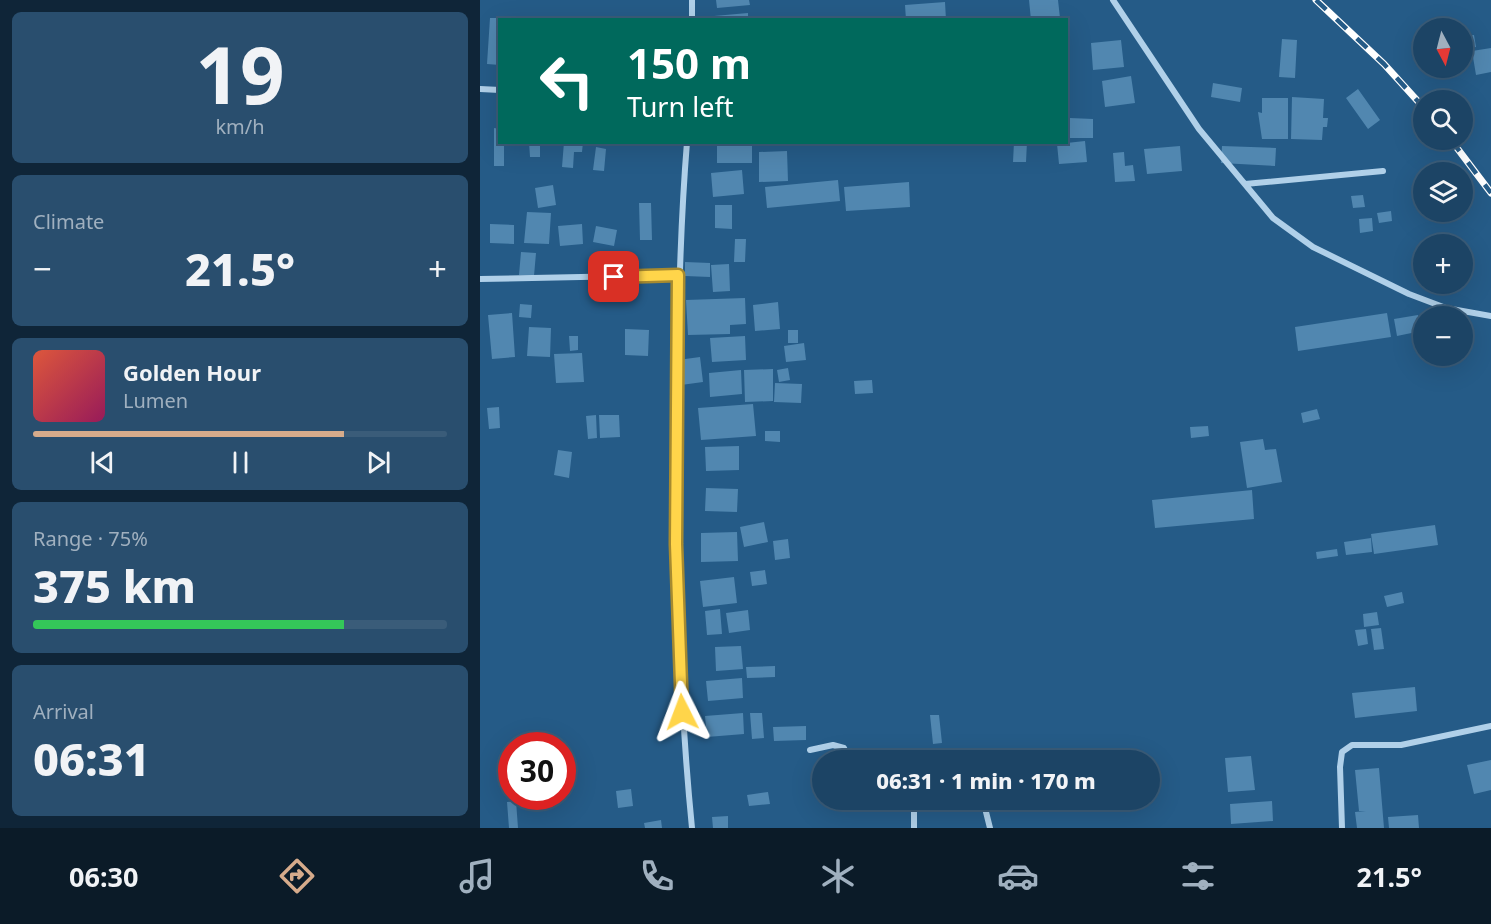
<!DOCTYPE html>
<meta charset="utf-8">
<style>
body{margin:0;font-family:"Noto Sans",sans-serif;background:#294e6e;color:#f1f3f6;height:100vh;display:flex;flex-direction:column;font-size:22px;white-space:nowrap}
*{box-sizing:border-box;margin:0}
p{font-size:20px;color:#a0b0bf}
.icon{flex:none;width:33px;height:33px;fill:none;stroke:currentColor;stroke-width:2;stroke-linecap:round;stroke-linejoin:round}
.map{position:relative;flex:1;overflow:hidden}
.side{display:flex;flex-direction:column;gap:12px;padding:12px;background:#0f2538;width:480px}
.side>*{flex:none}
.hud{position:absolute;left:18px;top:18px;width:570px;height:126px;border-radius:0px;box-shadow:0 6px 24px #0002,0 0 0 2px #3a5c79;background:#00695c;color:#fff;overflow:hidden}
.needle{width:39px;rotate:173deg}
.controls{position:absolute;left:933px;top:18px;display:grid;gap:12px}
.controls a{display:grid;place-items:center;width:60px;height:60px;border-radius:50%;background:#1c4465;box-shadow:0 6px 24px #0002,0 0 0 2px #3a5c79;font-size:30px}
.speed{position:absolute;left:18px;top:732px;display:flex;gap:12px;font-size:30px;font-weight:700;text-align:center}
.speed>*{display:grid;place-content:center;width:78px;height:78px;border-radius:50%;background:#1c4465;box-shadow:0 6px 24px #0002,0 0 0 2px #3a5c79;line-height:1}
.speed .limit{border:9px solid #d22;background:#fff;color:#111}
.pin{position:absolute;display:grid;place-items:center;width:51px;height:51px;color:#fff;margin:-26px;border-radius:12px;box-shadow:0 3px 9px #0006}
.me{position:absolute;width:66px;margin:-33px;rotate:357deg;stroke-linejoin:round;filter:drop-shadow(0 0 4px #0008)}
.turn{display:flex;align-items:center;gap:21px;height:126px;padding:0 30px;font-size:27px}
.turn .icon{width:78px;height:78px;stroke-width:2.5}
.turn b{display:block;font-size:42px;line-height:51px}
.big{font-size:45px;font-weight:800;line-height:1.1}
.side .tile{flex:1;display:flex;flex-direction:column;justify-content:center;gap:9px;min-width:0;padding:0 21px;border-radius:9px;background:#294e6e}
.side .dial{align-items:center;gap:0}
.dial b{font-size:78px;line-height:1}
.song{display:flex;align-items:center;gap:18px}
.cover{width:72px;height:72px;border-radius:9px;background:linear-gradient(135deg,hsl(10 70% 55%),hsl(330 70% 35%))}
.played{height:6px;border-radius:3px;background:linear-gradient(90deg,#d6ab8b 75%,#3a5c79 75%)}
.keys{display:flex;justify-content:space-around;direction:ltr}
.heat{display:flex;justify-content:space-between;align-items:center;font-size:33px;direction:ltr}
.charge{height:9px;border-radius:4px;background:linear-gradient(90deg,#34c759 75%,#3a5c79 0)}
.trip{position:absolute;left:332px;top:750px;width:348px;height:60px;border-radius:30px;background:#1c4465;box-shadow:0 6px 24px #0002,0 0 0 2px #3a5c79;font-weight:800;line-height:60px;text-align:center}
.tab-bar{display:flex;height:96px;justify-content:space-around;align-items:center;background:#0b1b28;color:#a0b0bf}
.tab-bar .icon{width:42px;height:42px}
.tab-bar .active{color:#d6ab8b}
.tab-bar b{font-size:27px;color:#f1f3f6}
main{display:flex;flex:1;min-height:0}
.map>svg:first-child{display:block}
</style>
<main>
<section class="side">
<div class="tile dial"><b>19</b><p>km/h</p></div>
<div class="tile"><p>Climate</p>
<div class="heat"><a>−</a><b class="big">21.5°</b><a>+</a></div>
</div>
<div class="tile">
<div class="song"><i class="cover"></i><div><b>Golden Hour</b><p>Lumen</p></div></div>
<div class="played"></div>
<div class="keys"><svg class="icon" aria-label="previous" viewBox="0 0 24 24"><path d="M18 5L8 12l10 7zM5 5v14"/></svg><svg class="icon" aria-label="pause" viewBox="0 0 24 24"><path d="M8 5v14M16 5v14"/></svg><svg class="icon" aria-label="next" viewBox="0 0 24 24"><path d="M6 5l10 7-10 7zM19 5v14"/></svg></div>
</div>
<div class="tile"><p>Range · 75%</p><b class="big">375 km</b><div class="charge"></div></div>
<div class="tile"><p>Arrival</p><b class="big">06:31</b></div>
</section>
<div class="map">
<svg width="1011" height="828" viewBox="0 0 1011 828">
<rect width="100%" height="100%" fill="#255b87"/>
<path fill="#5187b0" d="M236,0H269L270,5L237,8Z
M549,0H578L580,18L551,20Z
M465,2L466,20H426L425,5Z
M268,13V20H234V16Z
M10,18H20V65L7,64Z
M994,35L996,47L982,49V36Z
M802,39L817,40L815,78L799,77Z
M641,40L644,67L613,70L611,43Z
M1011,48V72L996,75L992,51Z
M651,76L655,103L625,107L622,81Z
M733,83L762,88L760,102L731,97Z
M878,89L900,120L888,129L866,98Z
M812,97L844,99L843,118H848L847,127H843L842,140L811,139Z
M782,98H808V139H782L778,112L782,113Z
M590,118L613,119V138H590Z
M14,128L20,129V142H24V166H14Z
M605,141L607,162L579,164L577,144Z
M49,142H60V157H50Z
M84,142H103L102,152H94L93,168L82,167Z
M237,142H272V163H237Z
M534,142H547L546,162H533Z
M700,146L702,171L667,174L664,149Z
M742,146L796,148L795,166L741,163Z
M116,147L126,149L124,171L113,170Z
M307,151L308,181L279,182V152Z
M644,152L645,166L653,165L655,181L635,182L633,153Z
M262,170L264,194L233,197L231,173Z
M358,180L360,201L287,208L285,187Z
M429,182L430,207L366,211L364,187Z
M73,185L76,205L58,208L55,188Z
M883,195L885,207L873,208L871,196Z
M159,203H171L172,240H160Z
M235,205H252V229L235,228Z
M911,211L912,221L899,223L897,213Z
M47,212L71,213L69,244L44,243Z
M892,218L893,231L880,233L879,219Z
M10,224L34,225V244L10,243Z
M102,224L103,244L80,246L78,226Z
M116,226L137,230L134,246L113,242Z
M255,239H266L265,262H254Z
M41,252L56,253L54,276L39,275Z
M205,262L230,263V277L205,276Z
M249,264L250,291L233,292L231,265Z
M265,298L266,324L250,325V334L208,335L206,300Z
M298,302L300,329L275,331L273,305Z
M40,304L52,305L51,318L39,317Z
M32,313L35,357L12,359L8,315Z
M907,313L911,337L818,351L815,327Z
M938,315L941,331L917,336L914,319Z
M49,327L71,328L70,357L47,356Z
M145,329L169,330L168,356L145,355Z
M308,330H318V343H308Z
M89,336H98V350L90,351Z
M265,336L266,360L232,362L230,338Z
M324,343L326,360L306,362L304,346Z
M102,353L104,382L76,383L74,354Z
M220,357L223,382L201,385L198,360Z
M308,368L310,380L299,382L297,370Z
M293,369V401L265,402L264,370Z
M261,370L262,394L230,397L229,373Z
M392,380L393,393L375,394L374,381Z
M295,383L322,384L321,403L294,402Z
M273,404L276,436L221,440L218,408Z
M19,407L20,428L9,429L7,408Z
M837,409L840,419L823,423L821,413Z
M116,415L117,438L108,439L106,416Z
M119,415H139L140,437L120,438Z
M728,426L729,436L711,438L710,427Z
M285,431H300V442L285,441Z
M783,439L785,450L796,449L802,482L767,488L760,442Z
M259,446V470L226,471L225,447Z
M78,450L92,452L89,478L74,475Z
M226,488L258,489L257,512L225,511Z
M772,490L774,519L675,528L672,500Z
M284,522L288,542L264,547L260,527Z
M955,525L958,545L894,554L891,534Z
M257,532L258,561L221,562V533Z
M891,538L892,552L866,555L864,542Z
M308,539L310,558L295,560L293,541Z
M857,549L858,556L837,559L836,552Z
M285,570L287,584L272,586L270,572Z
M254,577L257,603L223,607L220,581Z
M922,592L924,603L907,607L904,596Z
M240,609L242,634L227,635L225,611Z
M268,610L270,630L249,633L246,613Z
M897,612L899,625L884,627L883,614Z
M901,628L904,649L894,650L891,629Z
M886,629L888,644L878,646L875,630Z
M261,646L263,669L236,671L235,647Z
M295,666V677L267,678L266,667Z
M262,678L263,698L228,701L226,681Z
M935,687L937,711L875,718L872,693Z
M263,713L264,734L227,737L225,716Z
M270,713H282L284,738L272,739Z
M450,715H459L462,743L453,744Z
M326,726V740L294,741L293,727Z
M771,756L775,790L748,792L745,758Z
M1011,760V790L994,794L987,765Z
M899,768L904,828H877L875,812L886,811H879L875,770Z
M32,776V794H28L26,777Z
M151,789L153,806L138,808L136,791Z
M288,792L290,804L269,806L267,795Z
M36,801L38,828H29L27,802Z
M792,801L793,821L751,824L750,804Z
M938,815L939,828H909L908,817Z
M248,816V828H233L232,817Z
M181,820L182,828H165L164,823Z"/>
<g fill="none" stroke-linecap="round" stroke-linejoin="round">
<path stroke="#b0d0e9" stroke-width="6" d="M633,0L719,129L793,218L833,247L929,294L966,308L1011,316
M212,20V0
M0,89L20,90
M207,142C199,241 198,339 197,438C196,568 199,698 212,828
M765,184L903,171
M0,279L198,275
M330,750L353,745L364,748L370,760
M506,812L510,828
M434,828V800
M862,828L860,767L862,752L872,745H921L1011,726"/>
<defs>
<path id="rail" d="M836,0L904,64L944,108
M971,140L1011,193"/>
</defs>
<use href="#rail" stroke="#fff" stroke-width="7"/>
<use href="#rail" stroke="#255b87" stroke-width="4.5" stroke-dasharray="14" stroke-linecap="butt"/>
</g>
<g fill="none" stroke-linecap="round" stroke-linejoin="round">
<defs>
<path id="route" d="M134,277L198,275L196,544L202,712"/>
</defs>
<use href="#route" stroke="#a68a30" stroke-width="15"/>
<use href="#route" stroke="#ffd54a" stroke-width="10"/>
</g>
</svg>
<div class="controls">
<a><svg class="needle" viewBox="-14 -14 28 28"><path d="M0-13l5 13h-10z" fill="#e53935"/><path d="M0 13l5-13h-10z" fill="#a0b0bf"/></svg></a>
<a><svg class="icon" aria-label="search" viewBox="0 0 24 24"><circle cx="10" cy="10" r="6"/><path d="M15 15l6 6"/></svg></a>
<a><svg class="icon" aria-label="layers" viewBox="0 0 24 24"><path d="M12 4l9 5-9 5-9-5zM3 14l9 5 9-5"/></svg></a>
<a>+</a>
<a>−</a>
</div>
<div class="speed"><div class="limit">30</div></div>
<div class="pin" style="left:134px;top:277px;background:#d93025"><svg class="icon" aria-label="arrive" viewBox="0 0 24 24"><path d="M6 21V4h12l-3 4 3 4H6"/></svg></div>
<svg class="me" style="left:202px;top:712px" viewBox="-20 -20 40 40"><path d="M0-17L14 15 0 8-14 15z" fill="#ffd54a" stroke="#fff" stroke-width="4"/></svg>
<div class="trip">06:31 · 1 min · 170 m</div>
<div class="hud">
<div class="turn"><svg class="icon" aria-label="left" viewBox="0 0 24 24"><path d="M17 20v-9H6M10 6l-5 5 5 5"/></svg><div><b>150 m</b>Turn left</div></div>
</div>
</div>
</main>
<nav class="tab-bar">
<b>06:30</b>
<svg class="icon active" aria-label="directions" viewBox="0 0 24 24"><path d="M12 3l9 9-9 9-9-9zM9 14v-3h6M13 9l2 2-2 2"/></svg>
<svg class="icon" aria-label="music" viewBox="0 0 24 24"><path d="M9 18V5l10-2v13"/><circle cx="6" cy="18" r="3"/><circle cx="16" cy="16" r="3"/></svg>
<svg class="icon" aria-label="phone" viewBox="0 0 24 24"><path d="M5 4h4l2 5-3 2q2 4 5 5l2-3 5 2v4C11 20 4 13 5 4z"/></svg>
<svg class="icon" aria-label="climate" viewBox="0 0 24 24"><path d="M12 3v18M4 7l16 10M4 17L20 7"/></svg>
<svg class="icon" aria-label="car" viewBox="0 0 24 24"><path d="M5 17H2v-5l4-1 3-4h7l3 4 3 1v5h-3M9 17h6M6 11h13"/><circle cx="7" cy="17" r="2"/><circle cx="17" cy="17" r="2"/></svg>
<svg class="icon" aria-label="filters" viewBox="0 0 24 24"><path d="M4 7h16M4 17h16"/><circle cx="9" cy="7" r="2"/><circle cx="15" cy="17" r="2"/></svg>
<b>21.5°</b>
</nav>
